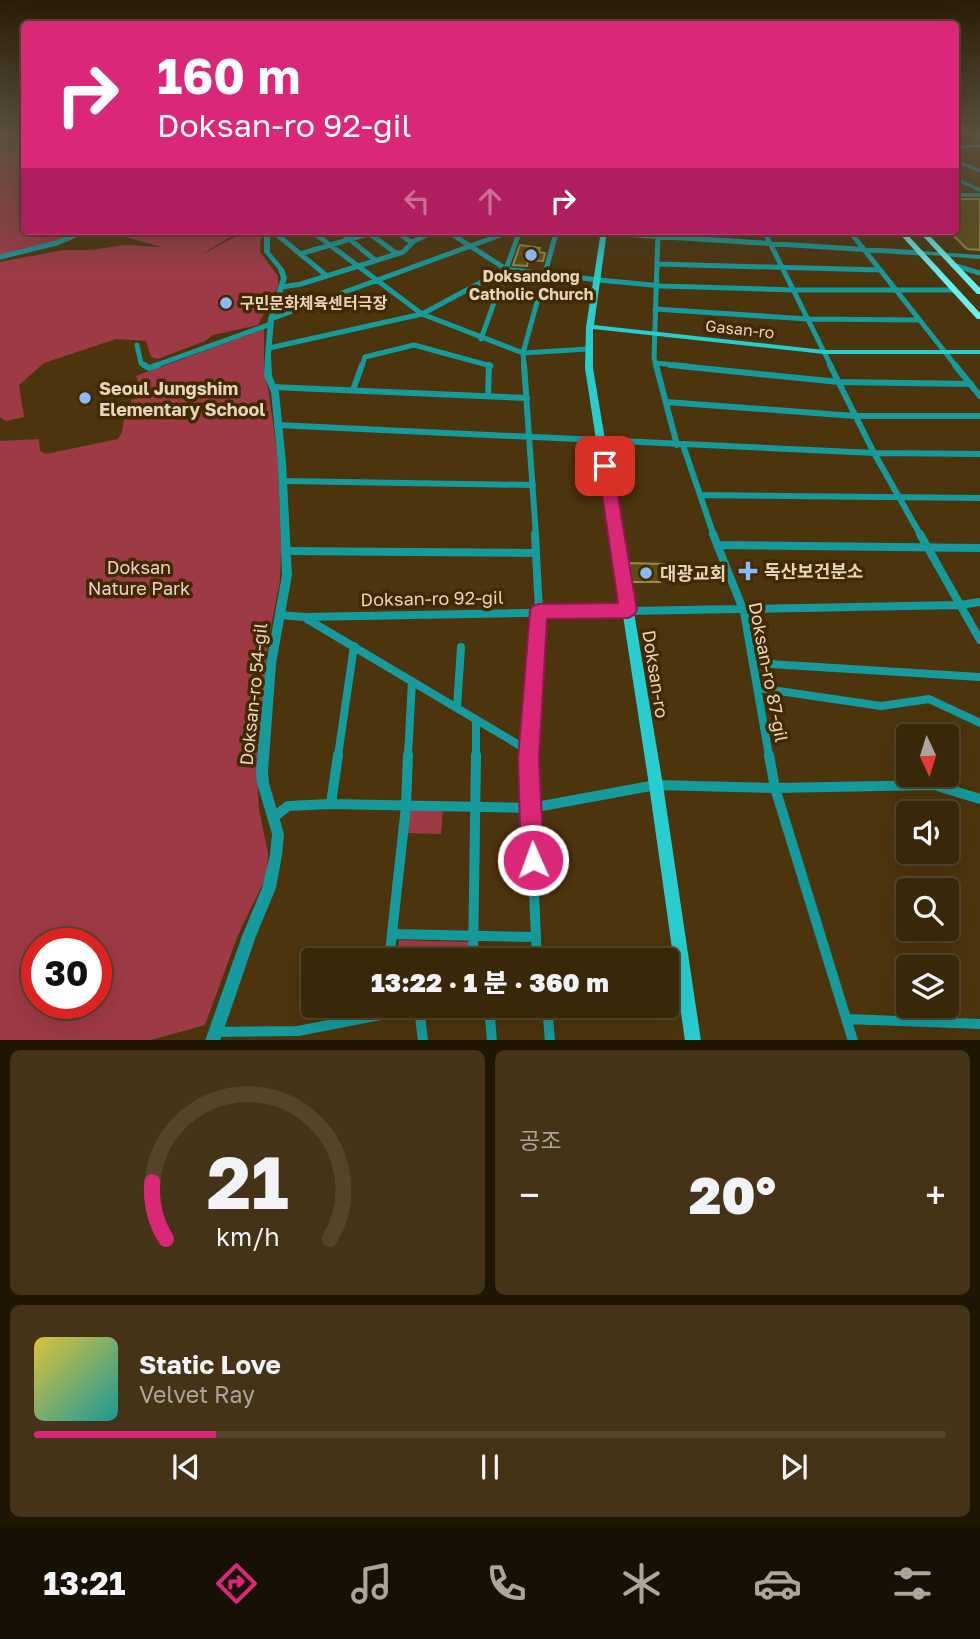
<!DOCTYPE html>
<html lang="ko">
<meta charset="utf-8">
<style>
body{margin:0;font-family:"Golos Text","Noto Sans KR",sans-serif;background:#443317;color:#f1f3f6;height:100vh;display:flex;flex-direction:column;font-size:26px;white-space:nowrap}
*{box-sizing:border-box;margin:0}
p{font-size:23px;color:#aba59c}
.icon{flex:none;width:38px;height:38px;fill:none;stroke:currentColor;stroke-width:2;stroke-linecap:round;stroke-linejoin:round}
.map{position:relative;height:1040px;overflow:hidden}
.sheet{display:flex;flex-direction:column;gap:10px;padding:10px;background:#1f1505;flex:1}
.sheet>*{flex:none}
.top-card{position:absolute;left:21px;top:21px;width:938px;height:214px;border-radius:7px;box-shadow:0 7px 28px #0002,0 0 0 2px #53442a;background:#db2777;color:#fff;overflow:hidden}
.needle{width:46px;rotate:176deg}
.tools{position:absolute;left:896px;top:724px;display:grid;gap:14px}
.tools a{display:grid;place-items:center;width:63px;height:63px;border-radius:7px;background:#392709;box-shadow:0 7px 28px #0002,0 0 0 2px #53442a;font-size:35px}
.speed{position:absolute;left:21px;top:928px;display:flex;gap:14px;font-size:35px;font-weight:700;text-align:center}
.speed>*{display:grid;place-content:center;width:91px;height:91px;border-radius:50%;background:#392709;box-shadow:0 7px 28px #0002,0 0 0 2px #53442a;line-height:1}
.speed .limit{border:10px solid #d22;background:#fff;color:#111}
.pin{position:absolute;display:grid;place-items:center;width:60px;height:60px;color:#fff;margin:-30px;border-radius:14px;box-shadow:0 4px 10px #0006}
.me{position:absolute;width:77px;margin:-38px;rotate:358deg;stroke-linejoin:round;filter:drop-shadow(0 0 5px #0008)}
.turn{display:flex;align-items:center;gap:24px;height:147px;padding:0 21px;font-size:32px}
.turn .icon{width:91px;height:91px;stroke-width:2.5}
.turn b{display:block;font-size:49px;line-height:60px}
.lanes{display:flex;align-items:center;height:66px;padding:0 21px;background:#0003;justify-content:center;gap:35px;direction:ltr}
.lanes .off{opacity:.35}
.big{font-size:52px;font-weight:800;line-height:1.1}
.sheet .widget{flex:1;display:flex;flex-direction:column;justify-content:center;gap:10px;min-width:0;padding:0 24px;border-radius:10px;background:#443317}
.sheet .dial{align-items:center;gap:0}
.dial svg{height:182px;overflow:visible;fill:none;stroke:#53442a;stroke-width:7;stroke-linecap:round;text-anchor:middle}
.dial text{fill:#f1f3f6;stroke:none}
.song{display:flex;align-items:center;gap:21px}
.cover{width:84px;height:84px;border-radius:10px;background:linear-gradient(135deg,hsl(50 70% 55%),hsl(180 70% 35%))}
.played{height:7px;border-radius:4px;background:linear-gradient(90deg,#db2777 20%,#53442a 20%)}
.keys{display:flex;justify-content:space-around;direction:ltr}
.heat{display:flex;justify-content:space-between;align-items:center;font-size:38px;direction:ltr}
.sheet .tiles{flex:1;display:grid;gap:10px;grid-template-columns:1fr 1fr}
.widget:last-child{grid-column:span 2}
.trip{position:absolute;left:301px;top:948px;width:378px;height:70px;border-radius:7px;background:#392709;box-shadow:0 7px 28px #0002,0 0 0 2px #53442a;font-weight:800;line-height:70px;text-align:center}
.menu{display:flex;height:112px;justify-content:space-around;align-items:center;background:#171004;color:#aba59c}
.menu .icon{width:49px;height:49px}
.menu .active{color:#db2777}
.menu b{font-size:32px;color:#f1f3f6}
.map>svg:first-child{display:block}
</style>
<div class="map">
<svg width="980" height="1041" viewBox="0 0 980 1041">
<rect width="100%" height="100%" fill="#4c340c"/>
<path fill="#9e3a46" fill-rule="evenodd" d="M0,133H24V231H81L62,240L0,255Z
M105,231H240L199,256L246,231H261L260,252L278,276V287L258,325L213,335L205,341L158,359L151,357L146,341L116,339L44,363L19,385L24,417L6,421L0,417V262L63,250H92L123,245L161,247Z
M264,329V375L268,388L278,459L281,551L280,581L268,642L257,777L259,809L268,853L267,875L238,935L205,1025L151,1040H0V441L39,439L40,451L46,454L118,439L122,432L125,413L131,409V400L140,397L142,393L136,376ZM37,943H96V1003H37Z
M406,806L443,807L441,834L403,833Z
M399,940L470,942L469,961H397Z"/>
<path fill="#5c4e11" stroke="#96884f" stroke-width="2" d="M956,199H980V250L967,249L949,231H956Z
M520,245L540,248L538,252L545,253L543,261L528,260L527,266L513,265Z
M629,563L664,564L660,582H632Z"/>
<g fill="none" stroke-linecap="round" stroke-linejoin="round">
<path stroke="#159b9d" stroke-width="3.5" d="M965,133L980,139
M956,161L980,171
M956,179L980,190
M956,195H980
M272,231L277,235
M311,231L317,235
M339,231L344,235
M395,231L401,235
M446,231L453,235
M564,231L633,235
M764,231L766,235
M849,231L852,235
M76,235L87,231
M365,235L380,231
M427,235L437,231
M501,235L513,231
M518,235L520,231
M556,235L557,231
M658,235V231"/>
<path stroke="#159b9d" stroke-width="5" d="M275,233L327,276
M314,233L422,314L523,353L588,349
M342,233L375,260
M399,233L412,243
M450,233L506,269L599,280L662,286L793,290H955
M604,233L920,253
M765,233L831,366
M851,233L956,366
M370,234L396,253
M300,254L371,233
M0,257L57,243L81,233
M657,264L880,270
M953,265L980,273
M282,287L301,284L403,252L414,241L431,233
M655,309L808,319L920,320
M271,319L506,233
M481,339L519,233
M137,345L141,363L146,366
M269,348L422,314L506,269
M655,363L687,366
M154,366L271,324
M362,366L365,357L414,345L491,366
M524,366L523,353L556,233
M656,366L654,358L658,233"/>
<path stroke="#159b9d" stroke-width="6" d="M144,365L149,368L158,365
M524,365L536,536
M656,365L677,445
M670,365L839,382L971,384
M830,365L874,453L921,536
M955,365L980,396
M272,387L527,398
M353,390L362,365
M488,396L489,365
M666,402L855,416H980
M277,425L874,453L980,454
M683,445L714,536
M283,481L533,485
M700,495L980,498"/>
<path stroke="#159b9d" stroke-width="8" d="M713,534L744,612L769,756
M920,534L980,640
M717,545L980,548
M286,551L536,553
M279,615L305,617L960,605L980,602
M307,619L529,751
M754,663L980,677
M759,688L881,706L929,699L980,723
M457,708L461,647
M338,756L354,646
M408,756L412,681
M476,756V720
M528,756L539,611L535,534"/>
<path stroke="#159b9d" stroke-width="10" d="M528,755L537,961
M769,755L775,788L853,1041
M331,804L338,755
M274,817L288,806L331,804L531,808L656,785L775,788L934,785L980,799
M392,934L535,937
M389,961L406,806L408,755
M473,961L476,755
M667,1000L687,999
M489,1006L492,1041
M547,1006L550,1041
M419,1008L423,1041
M846,1019L980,1024
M216,1032L298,1031L427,1006"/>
<path fill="#159b9d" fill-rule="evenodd" d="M264,231H270V252L284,269L287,278L274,319L271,355L272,376L279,392L286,463L292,575L276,664L268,772L269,783L284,834L282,855L276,888L256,936L220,1041H205L242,936L262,888L270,855L272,834L257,783L256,772L266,664L282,575L278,463L271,392L264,376L265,355L268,319L281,278L278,269L264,252Z
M920,251L980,255V259L918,254L917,253Z"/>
<path fill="#28cdcf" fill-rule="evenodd" d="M980,145V147L956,148V146Z
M601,231H607L594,325L824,350H980V354H824L593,329V368L663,785L701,1041H685L649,785L585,368L586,327Z"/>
<path fill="#68eff0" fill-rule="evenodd" d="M897,231H904L980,313V319H977Z
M918,231H925L980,288V294H977Z"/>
</g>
<linearGradient id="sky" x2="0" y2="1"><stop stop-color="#2a1d07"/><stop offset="0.48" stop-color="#5b5040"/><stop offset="1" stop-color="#5b5040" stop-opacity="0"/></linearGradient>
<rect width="980" height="279" fill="url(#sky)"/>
<path fill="#db2777" stroke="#8e194d" stroke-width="2" d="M605,461L613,466L637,610L634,615L628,618L547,619L539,759L544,860L541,868L533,872L524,868L521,860L518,759L530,611L532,606L539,604L618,603L598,466Z"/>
<g fill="#89bafc" stroke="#412a01" stroke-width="2.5">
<circle cx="531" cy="255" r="7"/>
<circle cx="226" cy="303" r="7"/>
<circle cx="85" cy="398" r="7"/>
<path d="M744.5 560.5h7v7h7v7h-7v7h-7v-7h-7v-7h7z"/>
<circle cx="646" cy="573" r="7"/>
</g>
<g text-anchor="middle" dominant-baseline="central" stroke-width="7" stroke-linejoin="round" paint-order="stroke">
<g font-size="16" font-weight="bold" fill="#e6d4ba" stroke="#412a01">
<text x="531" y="276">Doksandong<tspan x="531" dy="18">Catholic Church</tspan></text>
<text x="240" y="303" text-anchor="start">구민문화체육센터극장</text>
</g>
<g font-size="16" fill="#e6d4ba" stroke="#412a01">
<text transform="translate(740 329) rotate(6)">Gasan-ro</text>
</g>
<g font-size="18" font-weight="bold" fill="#e6d4ba" stroke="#412a01" text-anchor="start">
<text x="99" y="388">Seoul Jungshim<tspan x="99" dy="21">Elementary School</tspan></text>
<text x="764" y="571">독산보건분소</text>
<text x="660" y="573">대광교회</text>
</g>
<g font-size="18" fill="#f0cccd" stroke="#412a01">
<text x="139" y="567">Doksan<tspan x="139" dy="21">Nature Park</tspan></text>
</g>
<g font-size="18" fill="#e6d4ba" stroke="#412a01">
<text transform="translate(432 598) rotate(-1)">Doksan-ro 92-gil</text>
<text transform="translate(769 672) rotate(79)">Doksan-ro 87-gil</text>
<text transform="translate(656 674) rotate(81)">Doksan-ro</text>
<text transform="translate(253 694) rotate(-84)">Doksan-ro 54-gil</text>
</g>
</g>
</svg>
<div class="tools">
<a><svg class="needle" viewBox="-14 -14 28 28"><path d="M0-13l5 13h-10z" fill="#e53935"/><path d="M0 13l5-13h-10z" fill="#aba59c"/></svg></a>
<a><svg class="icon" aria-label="sound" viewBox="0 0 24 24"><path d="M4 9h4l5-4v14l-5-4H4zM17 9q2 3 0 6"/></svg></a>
<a><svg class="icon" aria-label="search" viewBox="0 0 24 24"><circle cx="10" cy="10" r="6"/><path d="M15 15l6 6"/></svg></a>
<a><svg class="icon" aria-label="layers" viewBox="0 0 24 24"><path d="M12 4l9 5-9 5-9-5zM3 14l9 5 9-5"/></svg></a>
</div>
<div class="speed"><div class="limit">30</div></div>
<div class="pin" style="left:605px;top:466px;background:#d93025"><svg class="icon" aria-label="arrive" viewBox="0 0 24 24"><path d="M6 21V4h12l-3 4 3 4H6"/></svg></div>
<svg class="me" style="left:533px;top:860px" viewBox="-20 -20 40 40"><circle r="17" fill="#db2777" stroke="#fff" stroke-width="3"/><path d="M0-11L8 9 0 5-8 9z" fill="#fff"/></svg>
<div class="trip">13:22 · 1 분 · 360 m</div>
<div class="top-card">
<div class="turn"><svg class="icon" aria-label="right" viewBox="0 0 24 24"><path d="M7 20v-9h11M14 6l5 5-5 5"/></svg><div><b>160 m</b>Doksan-ro 92-gil</div></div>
<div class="lanes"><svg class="icon off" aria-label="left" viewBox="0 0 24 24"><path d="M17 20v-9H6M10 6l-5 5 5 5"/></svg><svg class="icon off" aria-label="ahead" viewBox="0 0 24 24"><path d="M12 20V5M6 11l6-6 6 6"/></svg><svg class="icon" aria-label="right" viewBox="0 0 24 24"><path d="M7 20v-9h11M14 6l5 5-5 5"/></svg></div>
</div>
</div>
<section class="sheet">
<div class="tiles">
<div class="widget dial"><svg viewBox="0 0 100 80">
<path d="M14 69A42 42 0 1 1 86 69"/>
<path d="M14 69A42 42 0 0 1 8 44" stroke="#db2777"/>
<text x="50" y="56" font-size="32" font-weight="700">21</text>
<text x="50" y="72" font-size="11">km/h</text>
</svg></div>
<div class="widget"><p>공조</p>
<div class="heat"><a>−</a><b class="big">20°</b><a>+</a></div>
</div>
<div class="widget">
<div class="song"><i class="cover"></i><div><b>Static Love</b><p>Velvet Ray</p></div></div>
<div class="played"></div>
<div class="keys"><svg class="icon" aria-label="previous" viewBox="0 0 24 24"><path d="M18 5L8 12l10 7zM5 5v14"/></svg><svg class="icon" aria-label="pause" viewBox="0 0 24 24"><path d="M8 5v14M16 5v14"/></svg><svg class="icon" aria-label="next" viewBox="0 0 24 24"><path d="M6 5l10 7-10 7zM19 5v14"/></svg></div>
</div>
</div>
</section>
<nav class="menu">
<b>13:21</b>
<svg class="icon active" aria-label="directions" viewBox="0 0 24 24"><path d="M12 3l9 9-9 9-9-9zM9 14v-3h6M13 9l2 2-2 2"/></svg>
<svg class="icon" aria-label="music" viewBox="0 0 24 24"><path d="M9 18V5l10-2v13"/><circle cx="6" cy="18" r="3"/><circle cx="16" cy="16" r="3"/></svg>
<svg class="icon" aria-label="phone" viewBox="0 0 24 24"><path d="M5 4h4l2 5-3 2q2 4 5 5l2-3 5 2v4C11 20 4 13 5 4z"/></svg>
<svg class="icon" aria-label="climate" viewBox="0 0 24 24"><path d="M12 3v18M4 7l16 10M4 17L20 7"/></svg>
<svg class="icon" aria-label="car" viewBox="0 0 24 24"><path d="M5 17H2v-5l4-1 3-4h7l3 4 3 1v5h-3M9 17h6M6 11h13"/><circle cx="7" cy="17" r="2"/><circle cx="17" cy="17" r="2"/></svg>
<svg class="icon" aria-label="filters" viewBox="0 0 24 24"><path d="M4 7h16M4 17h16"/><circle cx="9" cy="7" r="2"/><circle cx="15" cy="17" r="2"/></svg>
</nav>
